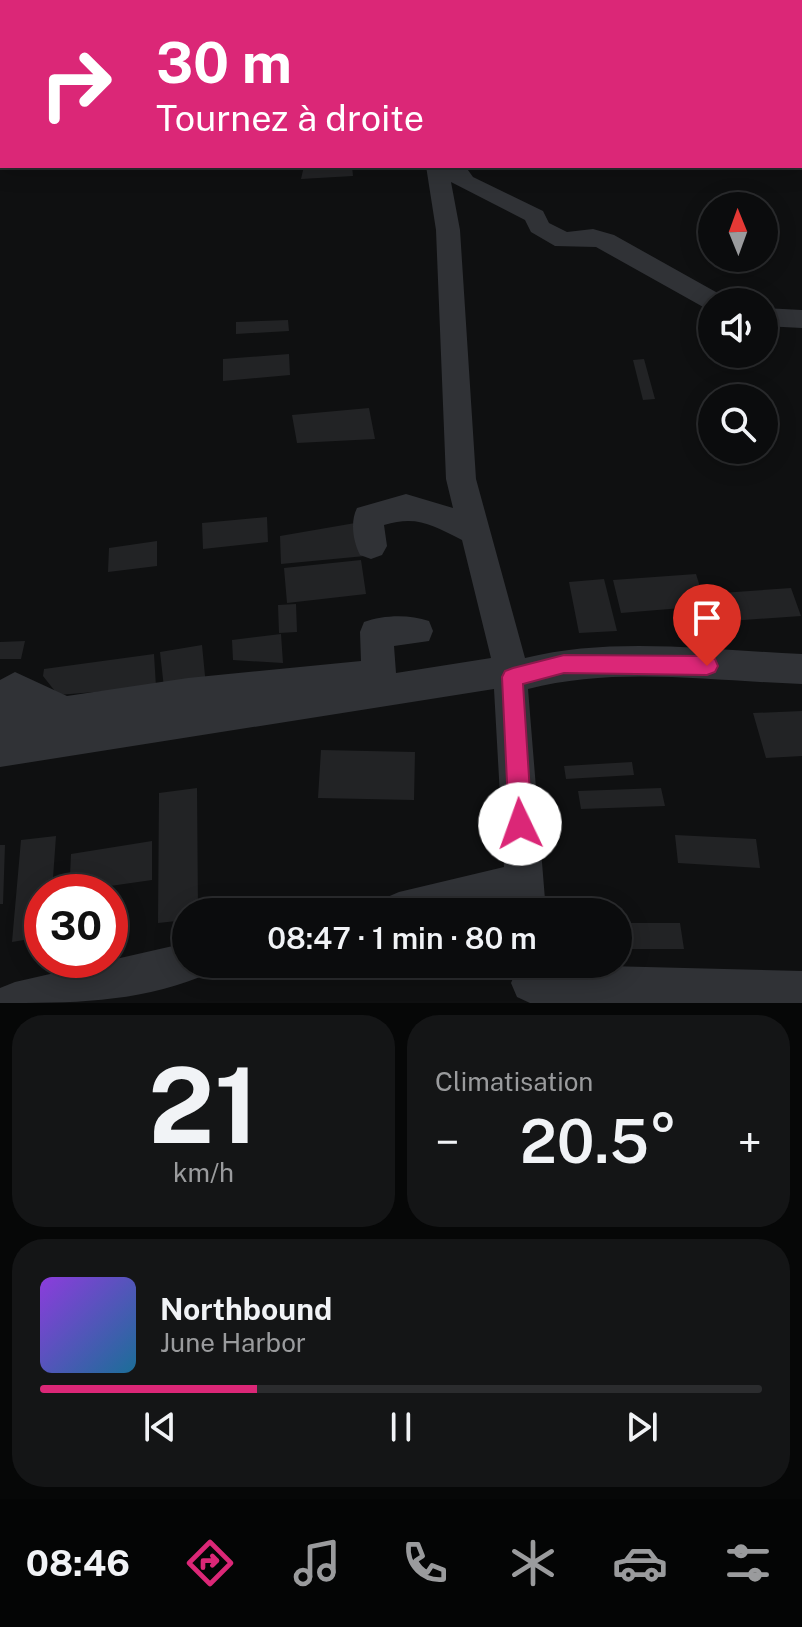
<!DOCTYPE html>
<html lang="fr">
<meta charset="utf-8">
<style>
body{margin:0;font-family:"Public Sans",sans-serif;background:#141516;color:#f1f3f6;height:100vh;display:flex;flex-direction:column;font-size:30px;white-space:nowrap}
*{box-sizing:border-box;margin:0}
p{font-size:26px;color:#9a9b9d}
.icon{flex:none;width:44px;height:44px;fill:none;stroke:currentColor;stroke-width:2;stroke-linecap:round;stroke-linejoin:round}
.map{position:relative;height:1003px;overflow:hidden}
.drawer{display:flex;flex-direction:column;gap:12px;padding:12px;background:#060707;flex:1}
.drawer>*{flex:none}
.hud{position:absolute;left:0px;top:0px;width:802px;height:168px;box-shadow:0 4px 20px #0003,0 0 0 2px #2b2c2e;background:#db2777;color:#fff;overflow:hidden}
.needle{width:52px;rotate:359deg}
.tools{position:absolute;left:698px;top:192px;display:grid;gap:16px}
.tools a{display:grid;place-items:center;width:80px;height:80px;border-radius:50%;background:#0b0c0d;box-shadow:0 4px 20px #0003,0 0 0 2px #2b2c2e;font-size:40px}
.speed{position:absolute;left:24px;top:874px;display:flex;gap:16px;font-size:40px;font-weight:700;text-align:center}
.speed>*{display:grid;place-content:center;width:104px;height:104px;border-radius:50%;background:#0b0c0d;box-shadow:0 4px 20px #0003,0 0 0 2px #2b2c2e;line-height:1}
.speed .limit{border:12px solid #d22;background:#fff;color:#111}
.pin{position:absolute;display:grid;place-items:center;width:68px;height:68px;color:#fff;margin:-82px -34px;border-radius:50% 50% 50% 0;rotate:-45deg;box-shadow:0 0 8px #0007}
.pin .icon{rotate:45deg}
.me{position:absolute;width:88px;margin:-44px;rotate:357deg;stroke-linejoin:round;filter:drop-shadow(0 0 6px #0008)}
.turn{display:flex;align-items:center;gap:28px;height:168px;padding:0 24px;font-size:36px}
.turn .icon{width:104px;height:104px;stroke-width:2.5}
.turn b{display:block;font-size:56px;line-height:68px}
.big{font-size:60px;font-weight:600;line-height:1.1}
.drawer .widget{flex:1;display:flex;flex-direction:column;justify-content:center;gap:12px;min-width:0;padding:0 28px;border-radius:32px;background:#141516}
.drawer .dial{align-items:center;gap:0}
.dial b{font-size:104px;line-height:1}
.song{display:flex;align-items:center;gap:24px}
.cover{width:96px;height:96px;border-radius:12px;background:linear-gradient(135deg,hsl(270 70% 55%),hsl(200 70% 35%))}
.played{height:8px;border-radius:4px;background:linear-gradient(90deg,#db2777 30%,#2b2c2e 30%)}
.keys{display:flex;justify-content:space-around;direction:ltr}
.heat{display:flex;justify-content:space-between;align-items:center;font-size:44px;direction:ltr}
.drawer .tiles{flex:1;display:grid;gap:12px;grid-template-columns:1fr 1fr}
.widget:last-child{grid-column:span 2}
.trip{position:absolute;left:172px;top:898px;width:460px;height:80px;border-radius:40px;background:#0b0c0d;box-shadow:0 4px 20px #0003,0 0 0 2px #2b2c2e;font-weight:600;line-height:80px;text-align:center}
.dock{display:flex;height:128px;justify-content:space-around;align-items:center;background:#040505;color:#9a9b9d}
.dock .icon{width:56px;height:56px}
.dock .on{color:#db2777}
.dock b{font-size:36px;color:#f1f3f6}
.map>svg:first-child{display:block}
</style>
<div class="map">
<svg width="802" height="1003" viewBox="0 0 802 1003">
<rect width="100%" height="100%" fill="#0f1011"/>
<path fill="#222325" d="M304,166H352L353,176L301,179Z
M288,320L289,331L236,334V322Z
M289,354L290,375L223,381V359Z
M644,359L655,399L643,400L633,360Z
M369,408L375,439L297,443L292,415Z
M267,517L268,542L203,549L202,523Z
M361,522L365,556L281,564L280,536Z
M157,541V566L108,572L109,548Z
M361,560L366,594L287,603L284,568Z
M696,574L706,606L621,613L613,580Z
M604,579L617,631L579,633L569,582Z
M791,588L801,616L715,622L707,594Z
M296,604L297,632L279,633L278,605Z
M281,634L283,663L233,660L232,640Z
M25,641L21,659H0V642Z
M202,645L206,686L164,688L160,652Z
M154,654L156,687L58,695L43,676L44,669Z
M802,711V756L766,758L753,713Z
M321,750L415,752L414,800L318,798Z
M632,762L634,775L566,779L564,766Z
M197,788L198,912H186V920L158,923L159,793Z
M661,788L665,806L581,809L578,791Z
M675,835L756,839L760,868L678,863Z
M56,836L52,892H42V937L12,942L21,840Z
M152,841V880L96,888L86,873L70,876L71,854Z
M0,845H5L3,904H0Z
M618,923H680L684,949H618Z"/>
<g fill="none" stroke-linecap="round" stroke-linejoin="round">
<path fill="#303236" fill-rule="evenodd" d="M147,0H170L171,2H148Z
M339,0H357L358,2H340Z
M426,166H465L473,177L543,211L549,223L567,232L593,229L614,235L723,296L727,302H712V310L705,308L596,247L555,246L531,232L525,220L451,182L460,230L476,479L525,658C613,636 711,650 802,654V684C713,681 615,666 528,689L546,912H506V905L479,912H379L385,898L399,892L504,867L494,689L0,767V680L15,672L67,696L188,678L361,661L360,632L364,622C383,615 409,614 429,621L433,631L429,641L394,646L396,673L491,658L462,540C432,525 417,515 384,525L387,546L382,555L371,559L360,555C353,541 350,522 357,508L406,494L453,508L446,479L436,230Z
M764,308L802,310V328L764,326Z
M186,943V964H206L200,977C135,1003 69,1003 0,1003V988L15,982Z
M528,964L802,971V1003H530L517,997L511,983L517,969Z"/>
</g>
<path fill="#db2777" stroke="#8e194d" stroke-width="2" d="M564,655L707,656L715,659L718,666L715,672L707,675L564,673L523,684L532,824L528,832L520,835L512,832L509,824L502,677L505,671L513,668Z"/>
</svg>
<div class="tools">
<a><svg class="needle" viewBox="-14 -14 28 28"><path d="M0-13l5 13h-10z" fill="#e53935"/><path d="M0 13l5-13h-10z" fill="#9a9b9d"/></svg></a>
<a><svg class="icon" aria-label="sound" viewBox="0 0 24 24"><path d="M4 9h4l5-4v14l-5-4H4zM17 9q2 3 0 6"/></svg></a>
<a><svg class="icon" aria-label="search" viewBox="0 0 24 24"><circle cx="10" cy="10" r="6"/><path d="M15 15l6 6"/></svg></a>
</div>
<div class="speed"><div class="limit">30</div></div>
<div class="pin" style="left:707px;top:666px;background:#d93025"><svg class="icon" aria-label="arrive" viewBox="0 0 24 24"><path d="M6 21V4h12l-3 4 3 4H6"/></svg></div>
<svg class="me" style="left:520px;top:824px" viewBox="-20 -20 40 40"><circle r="19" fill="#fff"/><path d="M0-13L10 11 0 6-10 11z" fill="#db2777"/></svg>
<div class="trip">08:47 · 1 min · 80 m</div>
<div class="hud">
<div class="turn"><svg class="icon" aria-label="right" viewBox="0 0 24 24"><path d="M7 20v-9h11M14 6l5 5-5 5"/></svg><div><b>30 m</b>Tournez à droite</div></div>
</div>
</div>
<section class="drawer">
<div class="tiles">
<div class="widget dial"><b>21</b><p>km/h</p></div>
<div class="widget"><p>Climatisation</p>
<div class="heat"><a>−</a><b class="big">20.5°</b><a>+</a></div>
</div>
<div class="widget">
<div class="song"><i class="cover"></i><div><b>Northbound</b><p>June Harbor</p></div></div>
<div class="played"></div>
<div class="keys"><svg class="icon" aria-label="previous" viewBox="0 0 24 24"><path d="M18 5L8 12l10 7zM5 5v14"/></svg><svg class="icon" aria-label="pause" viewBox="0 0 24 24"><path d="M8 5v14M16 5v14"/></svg><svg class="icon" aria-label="next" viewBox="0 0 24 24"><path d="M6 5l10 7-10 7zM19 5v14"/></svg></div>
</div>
</div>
</section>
<nav class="dock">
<b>08:46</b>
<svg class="icon on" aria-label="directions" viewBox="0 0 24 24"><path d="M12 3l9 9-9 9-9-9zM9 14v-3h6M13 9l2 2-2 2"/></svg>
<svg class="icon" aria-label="music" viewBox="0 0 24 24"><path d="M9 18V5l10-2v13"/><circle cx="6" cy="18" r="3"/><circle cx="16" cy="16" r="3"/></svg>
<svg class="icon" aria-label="phone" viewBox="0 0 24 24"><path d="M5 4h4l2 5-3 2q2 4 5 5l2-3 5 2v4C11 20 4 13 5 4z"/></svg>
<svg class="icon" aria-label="climate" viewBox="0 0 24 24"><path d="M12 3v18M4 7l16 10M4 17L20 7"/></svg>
<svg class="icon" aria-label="car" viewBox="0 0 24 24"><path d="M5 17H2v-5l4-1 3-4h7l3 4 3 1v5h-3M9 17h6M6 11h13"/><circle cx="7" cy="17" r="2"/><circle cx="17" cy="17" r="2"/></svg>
<svg class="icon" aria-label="filters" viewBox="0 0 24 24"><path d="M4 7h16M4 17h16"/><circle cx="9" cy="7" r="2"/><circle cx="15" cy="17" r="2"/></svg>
</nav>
